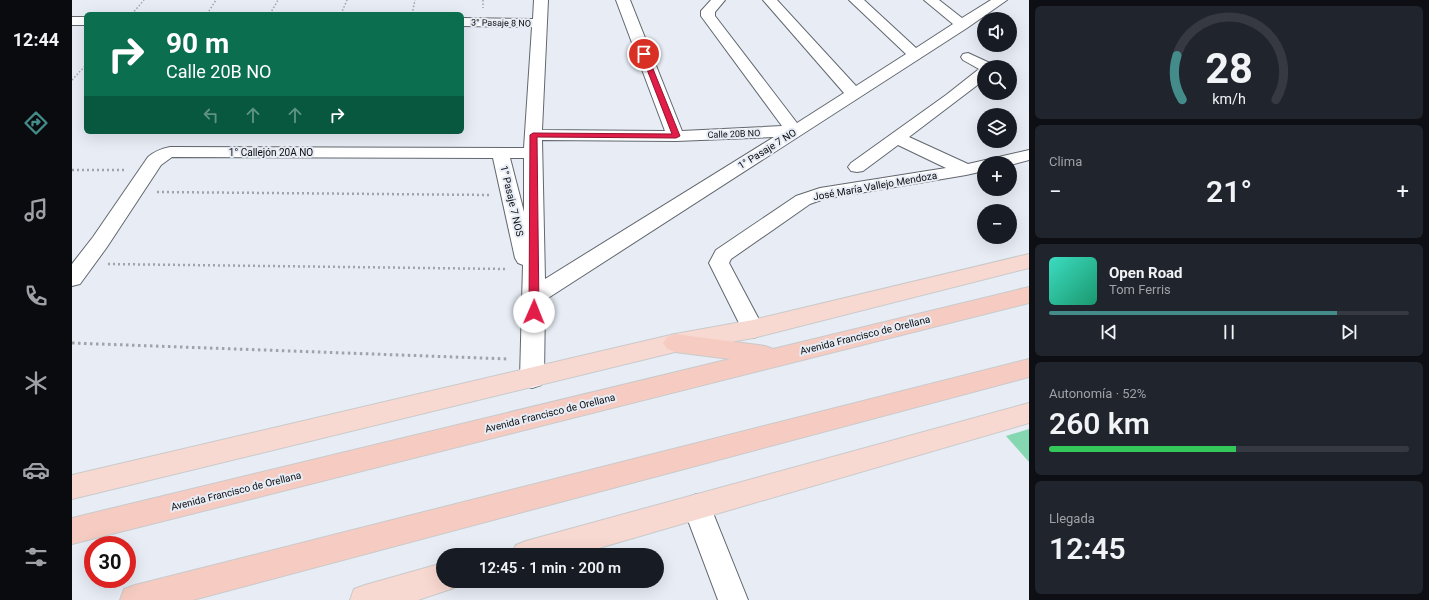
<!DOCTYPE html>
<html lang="es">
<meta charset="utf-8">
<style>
body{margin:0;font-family:Roboto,sans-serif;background:#20242c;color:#f1f3f6;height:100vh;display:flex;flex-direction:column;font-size:15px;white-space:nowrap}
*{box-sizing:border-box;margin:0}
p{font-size:13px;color:#9ea1a6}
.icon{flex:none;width:22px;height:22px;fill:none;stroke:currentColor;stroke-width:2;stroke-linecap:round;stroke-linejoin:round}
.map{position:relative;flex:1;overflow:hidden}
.side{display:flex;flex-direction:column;gap:6px;padding:6px;background:#0d0f14;width:400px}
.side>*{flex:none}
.banner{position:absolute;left:12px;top:12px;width:380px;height:122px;border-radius:6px;box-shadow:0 4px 16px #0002;background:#0b6e4f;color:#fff;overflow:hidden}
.fabs{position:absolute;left:905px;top:12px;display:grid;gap:8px}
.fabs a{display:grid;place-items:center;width:40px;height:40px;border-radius:50%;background:#171b24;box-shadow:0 4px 16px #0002;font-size:20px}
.speed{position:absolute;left:12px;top:536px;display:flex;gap:8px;font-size:20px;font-weight:700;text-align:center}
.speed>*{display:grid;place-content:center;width:52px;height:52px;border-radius:50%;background:#171b24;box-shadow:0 4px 16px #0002;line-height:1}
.speed .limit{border:6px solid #d22;background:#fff;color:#111}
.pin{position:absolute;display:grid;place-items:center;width:34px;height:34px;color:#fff;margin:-17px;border:2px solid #fff;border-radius:50%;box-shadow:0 1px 4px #0007}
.me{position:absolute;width:44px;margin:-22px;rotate:1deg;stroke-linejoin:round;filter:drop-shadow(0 0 3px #0008)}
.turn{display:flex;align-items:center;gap:14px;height:84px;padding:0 16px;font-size:18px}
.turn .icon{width:52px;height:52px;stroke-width:2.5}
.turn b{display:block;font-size:28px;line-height:34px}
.lanes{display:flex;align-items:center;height:38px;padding:0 16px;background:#0003;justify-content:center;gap:20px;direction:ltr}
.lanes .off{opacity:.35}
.big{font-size:30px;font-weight:600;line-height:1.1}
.side .tile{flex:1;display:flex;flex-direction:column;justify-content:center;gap:6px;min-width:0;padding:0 14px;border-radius:6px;background:#20242c}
.side .dial{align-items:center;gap:0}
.dial svg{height:104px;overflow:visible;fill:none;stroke:#363941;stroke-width:7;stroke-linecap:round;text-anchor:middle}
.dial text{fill:#f1f3f6;stroke:none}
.song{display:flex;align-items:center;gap:12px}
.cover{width:48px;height:48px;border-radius:6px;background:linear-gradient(135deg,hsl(170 70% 55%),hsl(160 70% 35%))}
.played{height:4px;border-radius:2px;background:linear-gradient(90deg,#448c8a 80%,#363941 80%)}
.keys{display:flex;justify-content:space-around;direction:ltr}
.heat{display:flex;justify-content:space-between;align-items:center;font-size:22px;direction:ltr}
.charge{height:6px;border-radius:3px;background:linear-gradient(90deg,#34c759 52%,#363941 0)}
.trip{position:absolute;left:364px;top:548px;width:228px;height:40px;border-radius:20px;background:#171b24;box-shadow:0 4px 16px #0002;font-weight:600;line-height:40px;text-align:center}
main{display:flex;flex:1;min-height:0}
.tab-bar{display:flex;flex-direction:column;width:72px;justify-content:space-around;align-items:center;background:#090b0e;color:#9ea1a6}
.tab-bar .icon{width:28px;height:28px}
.tab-bar .current{color:#448c8a}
.tab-bar b{font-size:18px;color:#f1f3f6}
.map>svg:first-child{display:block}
</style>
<main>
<nav class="tab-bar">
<b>12:44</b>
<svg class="icon current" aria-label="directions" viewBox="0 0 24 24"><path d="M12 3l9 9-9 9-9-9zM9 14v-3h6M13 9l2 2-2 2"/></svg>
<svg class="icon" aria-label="music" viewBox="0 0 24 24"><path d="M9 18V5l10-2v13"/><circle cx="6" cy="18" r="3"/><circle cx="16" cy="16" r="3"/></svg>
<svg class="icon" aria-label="phone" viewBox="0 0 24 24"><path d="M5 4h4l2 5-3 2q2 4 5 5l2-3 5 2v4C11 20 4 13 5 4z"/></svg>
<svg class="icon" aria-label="climate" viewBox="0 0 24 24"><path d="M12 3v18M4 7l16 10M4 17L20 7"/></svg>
<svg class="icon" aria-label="car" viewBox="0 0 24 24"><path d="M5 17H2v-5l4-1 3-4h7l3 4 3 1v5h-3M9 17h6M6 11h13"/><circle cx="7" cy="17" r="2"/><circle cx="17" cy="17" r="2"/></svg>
<svg class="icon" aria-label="filters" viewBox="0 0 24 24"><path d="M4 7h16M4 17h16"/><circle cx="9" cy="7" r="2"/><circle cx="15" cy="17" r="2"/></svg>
</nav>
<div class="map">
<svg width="957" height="600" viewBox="0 0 957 600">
<rect width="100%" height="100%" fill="#e7ecf5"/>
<path fill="#84d7b0" d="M957,429V462L934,436Z"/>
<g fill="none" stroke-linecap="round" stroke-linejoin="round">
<defs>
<path id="minor" d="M462,0H476L470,130L593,131L544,0H558L610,131L710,126L629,16V11L639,0H653L643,12V16L725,123L772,93L691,0H705L784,86L834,54L777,0H792L844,48L881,24L852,0H867L890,18L919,0H935L895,28L473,300L472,378L469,385L460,388L451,385L448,378L451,265L446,263L443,258L421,158L100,157L89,165L35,247L8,284L0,286V264L21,237L76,157C83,151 89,149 98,147L452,148L460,27L390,26V18L461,19ZM702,137L473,279L470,140L604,141ZM438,158H452V212Z
M0,17H14V25H0Z
M896,53L920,64L923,67H912V80L837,137L896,164L957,150V160L938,165V163H912V171L894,175L752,199L738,204L659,259L657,263L692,329L689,335L681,338L673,335L637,263L644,250L724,196L748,188L874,168L826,145L791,171L785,172L779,171L776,167L779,163L874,95L907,69L891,60L889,57L891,54Z
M625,494L635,498L676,600H646L611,507L615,498Z"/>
<path id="primary" d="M957,254V268L681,338L603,352L0,499V475L603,334L681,320Z
M957,403V423L503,555H439L444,545L454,541Z
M371,563V581H385L382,588L346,600H278L282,589L293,585Z"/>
<path id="trunk" d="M957,287V303L0,544V518L658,359L603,352L595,349L591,343L595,337L603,334L693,346L701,349Z
M957,359V377L121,600H48L52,589L63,585Z"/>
</defs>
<use href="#minor" stroke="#62676f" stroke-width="2"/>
<use href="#primary" stroke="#c9caca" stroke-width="2"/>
<use href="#trunk" stroke="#c9caca" stroke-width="2"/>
<path stroke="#9fa3aa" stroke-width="1.5" stroke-dasharray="1.5 2" stroke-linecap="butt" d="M411,0V8
M60,14L72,0
M135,14L144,0
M198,14L206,0
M269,14L275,0
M340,14L343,0
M0,80L14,65"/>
<path stroke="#9fa3aa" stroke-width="2.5" stroke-dasharray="2 3" stroke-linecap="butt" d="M0,170H54
M85,192L418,195
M36,264L435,269"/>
<path stroke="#9fa3aa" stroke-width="3" stroke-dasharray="2.5 3.5" stroke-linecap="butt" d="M0,343L437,359"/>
<use href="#minor" fill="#fff" fill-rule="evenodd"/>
<use href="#primary" fill="#f8d9d1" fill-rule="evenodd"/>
<use href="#trunk" fill="#f6ccc2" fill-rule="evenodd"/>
</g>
<path fill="#e11d48" stroke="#92132f" d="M570,53L575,54L608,136L604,138L465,137L467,312L462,316L459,315L457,312L458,135L461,133L600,134L569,54Z"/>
<g text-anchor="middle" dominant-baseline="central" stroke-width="4" stroke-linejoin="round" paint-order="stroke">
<g font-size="9" fill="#0a0c0f" stroke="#e7ecf5">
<text transform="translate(429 23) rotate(1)">3° Pasaje 8 NO</text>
<text transform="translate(662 134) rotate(-2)">Calle 20B NO</text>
</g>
<g font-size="10" fill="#0a0c0f" stroke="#e7ecf5">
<text transform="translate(695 149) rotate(-32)">1° Pasaje 7 NO</text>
<text x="199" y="152">1° Callejón 20A NO</text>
<text transform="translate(803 186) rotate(-10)">José María Vallejo Mendoza</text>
<text transform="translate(440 201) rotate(77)">1° Pasaje 7 NOS</text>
<text transform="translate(793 335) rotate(-14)">Avenida Francisco de Orellana</text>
<text transform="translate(478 413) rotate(-14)">Avenida Francisco de Orellana</text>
<text transform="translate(164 491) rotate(-14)">Avenida Francisco de Orellana</text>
</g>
</g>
</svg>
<div class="fabs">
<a><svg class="icon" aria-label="sound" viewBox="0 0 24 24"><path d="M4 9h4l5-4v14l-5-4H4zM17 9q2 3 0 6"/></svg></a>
<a><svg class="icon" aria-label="search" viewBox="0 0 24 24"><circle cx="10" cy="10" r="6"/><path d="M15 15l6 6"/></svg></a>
<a><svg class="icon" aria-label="layers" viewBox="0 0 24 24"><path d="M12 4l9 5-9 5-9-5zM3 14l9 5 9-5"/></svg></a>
<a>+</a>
<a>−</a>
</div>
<div class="speed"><div class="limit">30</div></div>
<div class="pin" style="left:572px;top:54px;background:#d93025"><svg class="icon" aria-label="arrive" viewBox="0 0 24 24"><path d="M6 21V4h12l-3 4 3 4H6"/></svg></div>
<svg class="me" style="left:462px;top:312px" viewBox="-20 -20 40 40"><circle r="19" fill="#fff"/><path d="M0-13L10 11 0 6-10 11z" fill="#e11d48"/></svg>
<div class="trip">12:45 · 1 min · 200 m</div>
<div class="banner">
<div class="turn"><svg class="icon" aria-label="right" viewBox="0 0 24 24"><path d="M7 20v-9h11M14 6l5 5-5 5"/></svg><div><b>90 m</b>Calle 20B NO</div></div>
<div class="lanes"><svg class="icon off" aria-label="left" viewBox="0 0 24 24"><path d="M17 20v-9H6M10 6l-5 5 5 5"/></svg><svg class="icon off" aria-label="ahead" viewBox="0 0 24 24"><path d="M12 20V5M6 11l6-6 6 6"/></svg><svg class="icon off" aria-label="ahead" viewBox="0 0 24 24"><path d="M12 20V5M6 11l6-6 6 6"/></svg><svg class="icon" aria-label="right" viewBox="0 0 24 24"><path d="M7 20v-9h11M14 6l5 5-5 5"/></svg></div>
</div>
</div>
<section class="side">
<div class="tile dial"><svg viewBox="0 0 100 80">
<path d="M14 69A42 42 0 1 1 86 69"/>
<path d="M14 69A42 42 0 0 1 10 35" stroke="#448c8a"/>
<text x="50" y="56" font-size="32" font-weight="700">28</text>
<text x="50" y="72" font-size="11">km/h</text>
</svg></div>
<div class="tile"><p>Clima</p>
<div class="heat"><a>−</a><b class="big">21°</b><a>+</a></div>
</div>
<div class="tile">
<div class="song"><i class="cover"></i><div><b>Open Road</b><p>Tom Ferris</p></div></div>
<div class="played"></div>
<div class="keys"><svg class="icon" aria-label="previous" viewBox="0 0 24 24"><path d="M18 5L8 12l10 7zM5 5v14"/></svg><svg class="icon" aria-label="pause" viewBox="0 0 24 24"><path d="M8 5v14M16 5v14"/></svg><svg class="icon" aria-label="next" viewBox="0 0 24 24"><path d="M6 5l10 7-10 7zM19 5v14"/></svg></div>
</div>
<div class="tile"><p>Autonomía · 52%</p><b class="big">260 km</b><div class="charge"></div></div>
<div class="tile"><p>Llegada</p><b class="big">12:45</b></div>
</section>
</main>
